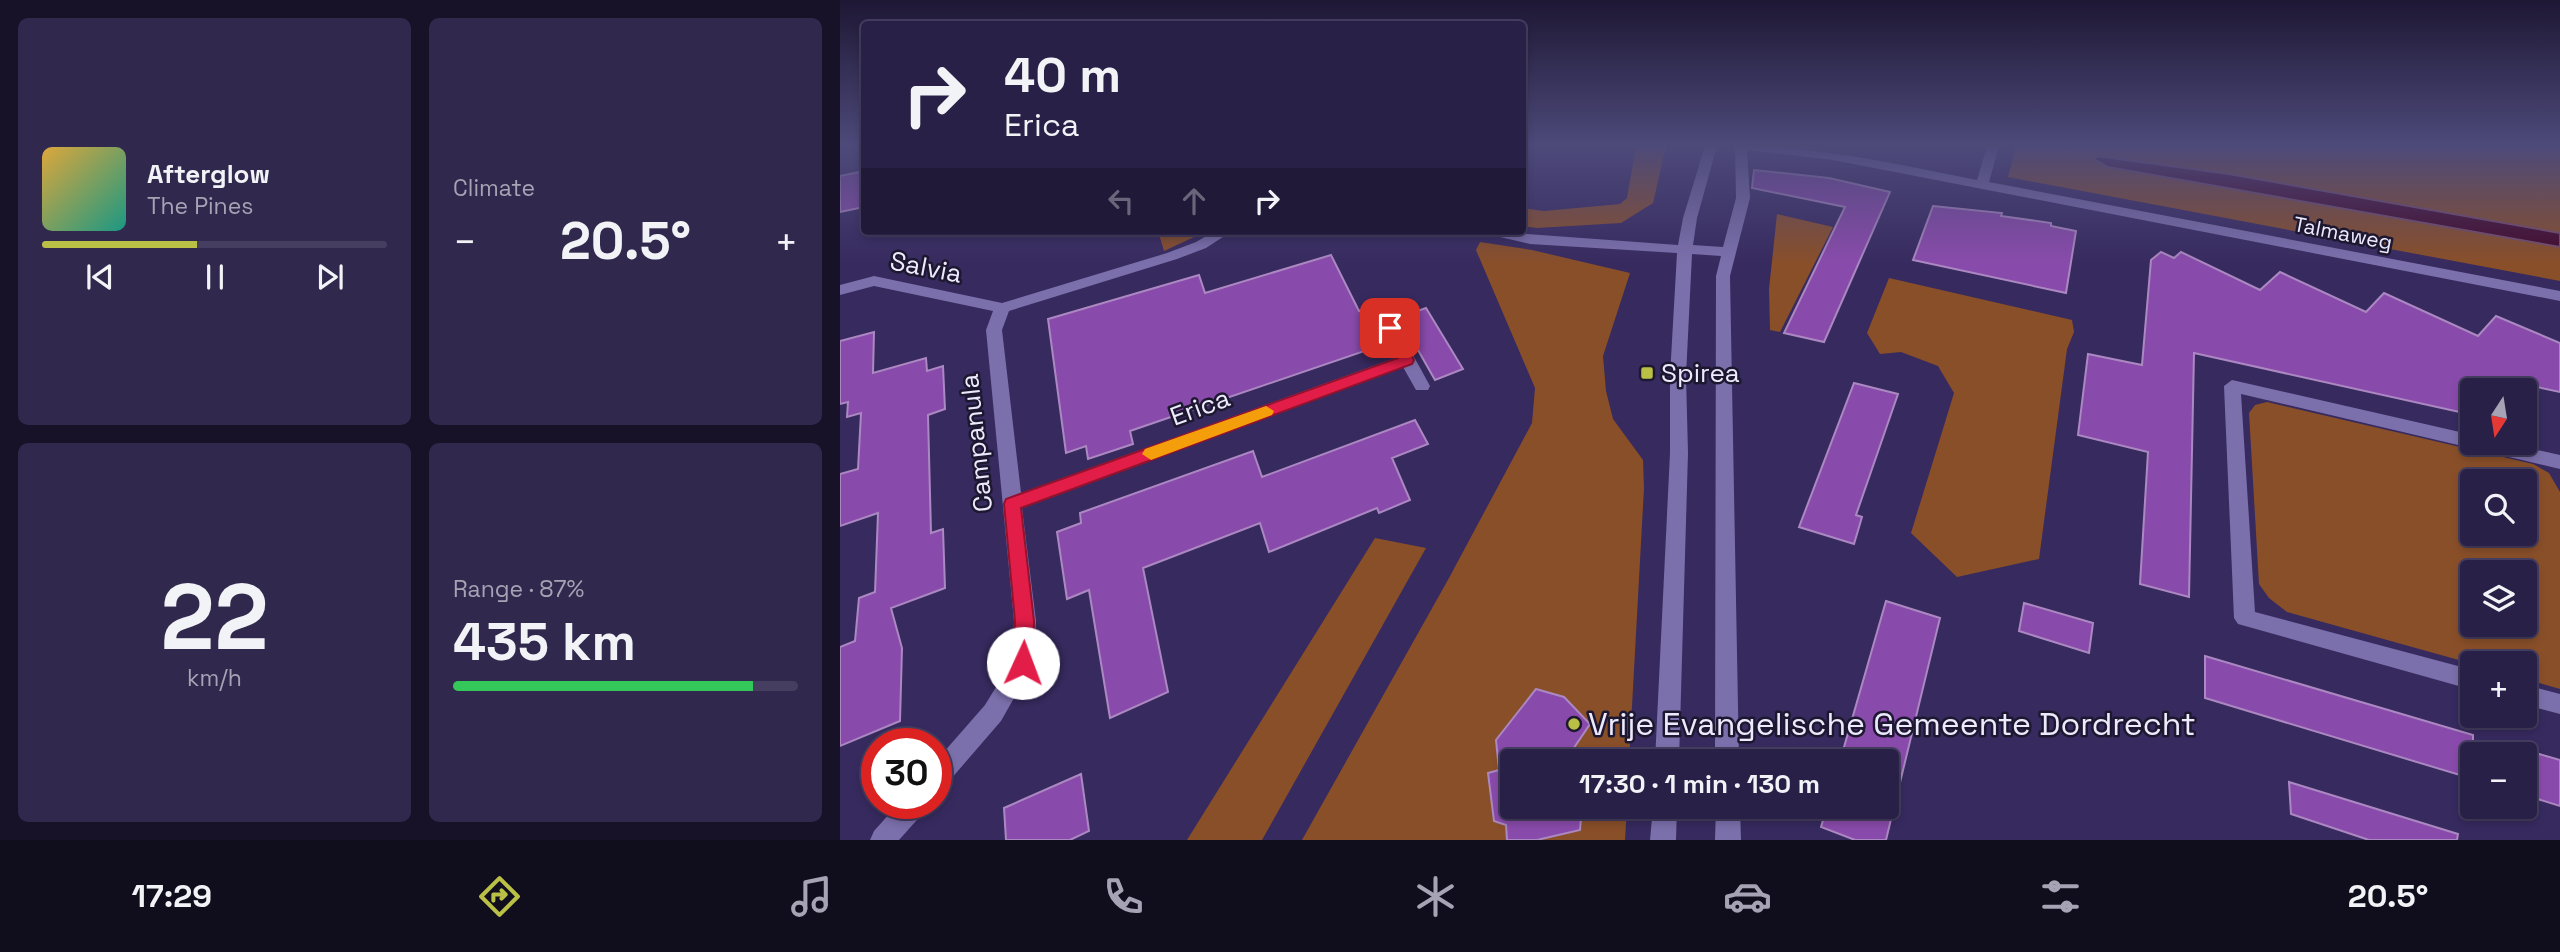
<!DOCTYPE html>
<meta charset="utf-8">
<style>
body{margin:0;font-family:"Space Grotesk",sans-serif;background:#31284e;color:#f1f3f6;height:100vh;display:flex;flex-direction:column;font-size:26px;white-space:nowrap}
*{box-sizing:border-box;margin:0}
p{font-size:23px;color:#a5a3b4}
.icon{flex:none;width:38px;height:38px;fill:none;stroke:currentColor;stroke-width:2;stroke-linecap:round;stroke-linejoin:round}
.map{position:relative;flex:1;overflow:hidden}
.side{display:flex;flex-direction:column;gap:18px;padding:18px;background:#171227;width:840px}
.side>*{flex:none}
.guide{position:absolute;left:21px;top:21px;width:665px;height:214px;border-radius:7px;box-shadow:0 4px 10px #0003,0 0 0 2px #453e60;background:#292047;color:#f1f3f6;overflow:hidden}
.needle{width:46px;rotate:192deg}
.tools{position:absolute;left:1620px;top:378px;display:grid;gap:14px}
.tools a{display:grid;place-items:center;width:77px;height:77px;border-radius:7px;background:#292047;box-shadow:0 4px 10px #0003,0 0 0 2px #453e60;font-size:35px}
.speed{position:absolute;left:21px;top:728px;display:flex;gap:14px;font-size:35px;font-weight:700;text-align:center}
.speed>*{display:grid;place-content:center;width:91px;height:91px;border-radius:50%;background:#292047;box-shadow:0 4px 10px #0003,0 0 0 2px #453e60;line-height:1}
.speed .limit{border:10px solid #d22;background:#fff;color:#111}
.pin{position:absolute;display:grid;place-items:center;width:60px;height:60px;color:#fff;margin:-30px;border-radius:14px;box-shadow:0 4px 10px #0006}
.me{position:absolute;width:77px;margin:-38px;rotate:2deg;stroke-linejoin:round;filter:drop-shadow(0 0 5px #0008)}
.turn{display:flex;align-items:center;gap:24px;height:147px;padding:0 28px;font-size:32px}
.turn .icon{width:91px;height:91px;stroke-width:2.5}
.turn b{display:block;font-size:49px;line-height:60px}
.lanes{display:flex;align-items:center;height:66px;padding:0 28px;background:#0003;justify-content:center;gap:35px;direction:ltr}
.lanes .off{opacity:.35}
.big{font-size:52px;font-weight:800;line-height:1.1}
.side .card{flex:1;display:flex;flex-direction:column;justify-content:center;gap:10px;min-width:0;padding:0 24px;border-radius:10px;background:#31284e}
.side .dial{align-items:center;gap:0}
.dial b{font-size:91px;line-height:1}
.song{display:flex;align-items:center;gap:21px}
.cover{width:84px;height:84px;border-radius:10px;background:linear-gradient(135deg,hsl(40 70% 55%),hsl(170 70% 35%))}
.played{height:7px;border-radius:4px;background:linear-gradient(90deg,#bac045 45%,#453e60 45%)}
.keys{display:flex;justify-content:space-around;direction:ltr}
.heat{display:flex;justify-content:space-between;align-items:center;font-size:38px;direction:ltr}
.charge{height:10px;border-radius:5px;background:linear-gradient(90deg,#34c759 87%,#453e60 0)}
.side .tiles{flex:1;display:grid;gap:18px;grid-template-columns:repeat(2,1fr)}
.trip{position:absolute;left:660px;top:749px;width:399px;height:70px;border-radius:7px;background:#292047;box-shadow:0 4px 10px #0003,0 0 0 2px #453e60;font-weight:800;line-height:70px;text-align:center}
.menu{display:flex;height:112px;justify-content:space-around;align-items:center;background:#100d1c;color:#a5a3b4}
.menu .icon{width:49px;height:49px}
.menu .active{color:#bac045}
.menu b{font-size:32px;color:#f1f3f6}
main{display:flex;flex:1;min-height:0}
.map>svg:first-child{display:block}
</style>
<main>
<section class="side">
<div class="tiles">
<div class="card">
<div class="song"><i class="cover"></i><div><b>Afterglow</b><p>The Pines</p></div></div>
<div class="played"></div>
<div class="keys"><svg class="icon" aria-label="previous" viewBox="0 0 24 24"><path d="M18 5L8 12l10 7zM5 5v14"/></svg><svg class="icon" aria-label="pause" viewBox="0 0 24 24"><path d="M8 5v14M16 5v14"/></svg><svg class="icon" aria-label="next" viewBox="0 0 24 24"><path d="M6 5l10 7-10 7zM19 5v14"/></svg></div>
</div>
<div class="card"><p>Climate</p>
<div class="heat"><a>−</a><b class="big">20.5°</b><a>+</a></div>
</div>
<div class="card dial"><b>22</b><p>km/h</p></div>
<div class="card"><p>Range · 87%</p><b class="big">435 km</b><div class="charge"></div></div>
</div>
</section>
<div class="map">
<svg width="1720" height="840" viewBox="0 0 1720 840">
<rect width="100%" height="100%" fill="#372a5f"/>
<path fill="#894f29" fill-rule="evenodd" d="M796,146H826L813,203L781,223L697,228L683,226V208L704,211L780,204L787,198Z
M1176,146L1232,149L1235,146H1720V233L1389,174L1257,156L1268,167L1720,247V281L1168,177Z
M937,214L993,227L940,332L930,330L929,289Z
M318,231H367L324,251Z
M640,242L692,250L790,273L763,356L766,391L773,419L803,460L804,488L789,761H672V807H787L785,840H462L609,578L692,423L695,388L636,250Z
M1049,278L1232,320L1234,332L1227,349L1199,559L1117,577L1071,533L1114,393L1098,366L1061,352L1040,354L1027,333Z
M1427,402L1693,464L1709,473L1720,492V689L1685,679V663L1633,664L1447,612L1429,598L1419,584L1409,413L1415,405ZM1633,481H1685V534H1633ZM1633,572H1685V625H1633Z
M535,538L586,548L422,840H347Z"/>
<path fill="#430829" stroke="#764c69" stroke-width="2" d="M1257,156L1389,174L1720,233V247L1268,167L1254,159Z"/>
<path fill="#894bab" stroke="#ab88c1" stroke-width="2" d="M914,170L989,178L1050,192L984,342L944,333L1005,207L912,188Z
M24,171V207L0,212V176Z
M1093,206L1162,213L1161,216L1211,223V226L1236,231L1226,293L1073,260Z
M1321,252L1334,258L1341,252L1420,290L1440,272L1526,312L1544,293L1638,336L1656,316L1720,343V392L1697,387L1698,390H1633V415L1354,353L1349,597L1300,584L1308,452L1238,435L1248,354L1302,365L1311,260Z
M491,255L519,311L550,301L563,322L560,317L586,308L623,369L595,380L570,336L566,337L556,321H549L539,327L548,343L290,431L293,444L248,459L246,446L226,453L208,319L359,275L365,293Z
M34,332L33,373L86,358L87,371L103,366L105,409L88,415L91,533L103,529L105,588L51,608L62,648L60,721L0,746V647L15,641L19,598L35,592L38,513L0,526V474L18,469L21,413L7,417L8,402L0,404V341Z
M1014,383L1058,394L1016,515L1022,517L1014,544L959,527Z
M575,420L588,444L552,458L570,500L539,513L537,508L429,552L420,523L303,568L328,692L270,718L249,590L227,599L217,532L241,523L240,513L413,451L422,477Z
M1046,601L1100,618L1046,840H1015L981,827L987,807H1046V761H1000Z
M1184,603L1253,623L1249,653L1179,631Z
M1365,656L1633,735V779L1365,698Z
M696,689L724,697L750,724L725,761H672V807H742L740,830L697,840H667L666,825L654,821L648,773L659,770L656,740Z
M1685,750L1720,760V806L1685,795Z
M241,774L249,831L230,840H166L164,808Z
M1449,782L1618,834L1617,840H1529L1451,814Z"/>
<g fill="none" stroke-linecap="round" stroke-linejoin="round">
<path fill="#7c70ac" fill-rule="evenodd" d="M865,146H877L857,218L853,245L883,247L896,198L895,146C977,146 1056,164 1137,180L1147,146H1159L1149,182L1720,291V301L993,160L907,150L910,198L890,276L899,761H875L876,276L881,256L852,254L846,376L848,453L839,761H815L830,453V376L837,253L690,244L647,234L645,231L838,245L843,218Z
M375,231H392L366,248L337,259L169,311L162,330L181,493L558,357L542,328L550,323L556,324L590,386L588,390H576L563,367L182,508L196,621L194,663L161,721L104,787L96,791V761L145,705L172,661L174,621L146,330L153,311L34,286L0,295V285L34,276L162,303L327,253L356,242Z
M1392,380L1633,435V443H1666L1720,455V469L1401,394L1415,612L1633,670V690L1398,624L1394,618L1384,386Z
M1685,685L1720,694V714L1685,705Z
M59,803H87L84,812L59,840H30L34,831Z
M813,807H837L836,840H810Z
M876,807H900L901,840H875Z"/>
</g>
<linearGradient id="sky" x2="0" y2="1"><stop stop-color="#1e1734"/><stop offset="0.55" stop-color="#4d4a7a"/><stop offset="1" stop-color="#4d4a7a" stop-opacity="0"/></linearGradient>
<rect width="1720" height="264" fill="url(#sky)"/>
<path fill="#e11d48" stroke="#92132f" stroke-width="2" d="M550,324L555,325L574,360L572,364L181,508L194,621L193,663L190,669L183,672L176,669L173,663L175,621L164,504L166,499L558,358L543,328Z"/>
<path fill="#f59e0b" d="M426,406L434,411L432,415L311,460L302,454L305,449Z"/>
<g fill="#bac045" stroke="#1d1830" stroke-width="2.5">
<rect x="800" y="366" width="14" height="14" rx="3.5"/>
<circle cx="734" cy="724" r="7"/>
</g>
<g text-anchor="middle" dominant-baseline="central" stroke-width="5" stroke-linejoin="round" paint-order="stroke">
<g font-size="21" fill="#edeafe" stroke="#1d1830">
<text transform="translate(1503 233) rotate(11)">Talmaweg</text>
</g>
<g font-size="26" fill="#edeafe" stroke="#1d1830">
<text transform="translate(86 267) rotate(11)">Salvia</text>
<text transform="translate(360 407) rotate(-20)">Erica</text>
<text transform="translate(136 443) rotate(-96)">Campanula</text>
</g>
<g font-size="26" fill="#edeafe" stroke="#1d1830" text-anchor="start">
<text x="821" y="373">Spirea</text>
</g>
<g font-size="32" fill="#edeafe" stroke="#1d1830" text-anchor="start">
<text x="748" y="724">Vrije Evangelische Gemeente Dordrecht</text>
</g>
</g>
</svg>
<div class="tools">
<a><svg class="needle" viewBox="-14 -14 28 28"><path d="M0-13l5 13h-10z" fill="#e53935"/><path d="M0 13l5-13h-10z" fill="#a5a3b4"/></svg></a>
<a><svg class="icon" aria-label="search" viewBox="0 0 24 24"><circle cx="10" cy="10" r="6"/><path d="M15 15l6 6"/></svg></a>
<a><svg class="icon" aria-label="layers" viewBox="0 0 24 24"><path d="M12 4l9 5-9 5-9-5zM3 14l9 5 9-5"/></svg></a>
<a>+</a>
<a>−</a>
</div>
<div class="speed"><div class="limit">30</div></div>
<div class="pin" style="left:550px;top:328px;background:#d93025"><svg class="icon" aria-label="arrive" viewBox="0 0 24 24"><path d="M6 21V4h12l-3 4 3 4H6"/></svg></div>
<svg class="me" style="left:183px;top:663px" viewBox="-20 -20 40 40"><circle r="19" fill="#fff"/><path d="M0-13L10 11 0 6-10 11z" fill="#e11d48"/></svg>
<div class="trip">17:30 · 1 min · 130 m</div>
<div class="guide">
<div class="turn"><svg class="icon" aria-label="right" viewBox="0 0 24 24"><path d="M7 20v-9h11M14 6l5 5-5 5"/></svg><div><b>40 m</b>Erica</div></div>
<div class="lanes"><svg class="icon off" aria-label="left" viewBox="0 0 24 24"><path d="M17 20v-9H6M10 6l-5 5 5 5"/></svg><svg class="icon off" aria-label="ahead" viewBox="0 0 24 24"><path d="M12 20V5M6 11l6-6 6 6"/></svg><svg class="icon" aria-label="right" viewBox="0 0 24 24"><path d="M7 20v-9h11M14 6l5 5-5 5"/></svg></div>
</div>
</div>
</main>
<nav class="menu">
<b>17:29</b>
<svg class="icon active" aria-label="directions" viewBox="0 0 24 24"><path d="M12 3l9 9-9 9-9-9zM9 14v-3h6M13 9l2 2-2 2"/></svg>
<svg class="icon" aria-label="music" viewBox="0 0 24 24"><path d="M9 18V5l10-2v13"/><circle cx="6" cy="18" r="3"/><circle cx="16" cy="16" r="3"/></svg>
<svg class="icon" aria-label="phone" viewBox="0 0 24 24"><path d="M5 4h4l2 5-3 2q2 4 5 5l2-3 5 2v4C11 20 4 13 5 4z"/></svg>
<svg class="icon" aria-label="climate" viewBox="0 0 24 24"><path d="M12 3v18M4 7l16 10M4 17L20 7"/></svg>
<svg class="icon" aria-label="car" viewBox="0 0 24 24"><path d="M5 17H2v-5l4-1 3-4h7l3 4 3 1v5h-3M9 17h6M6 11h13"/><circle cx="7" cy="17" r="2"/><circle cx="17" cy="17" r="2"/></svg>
<svg class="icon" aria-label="filters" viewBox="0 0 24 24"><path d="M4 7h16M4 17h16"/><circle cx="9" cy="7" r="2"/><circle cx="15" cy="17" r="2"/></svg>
<b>20.5°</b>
</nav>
